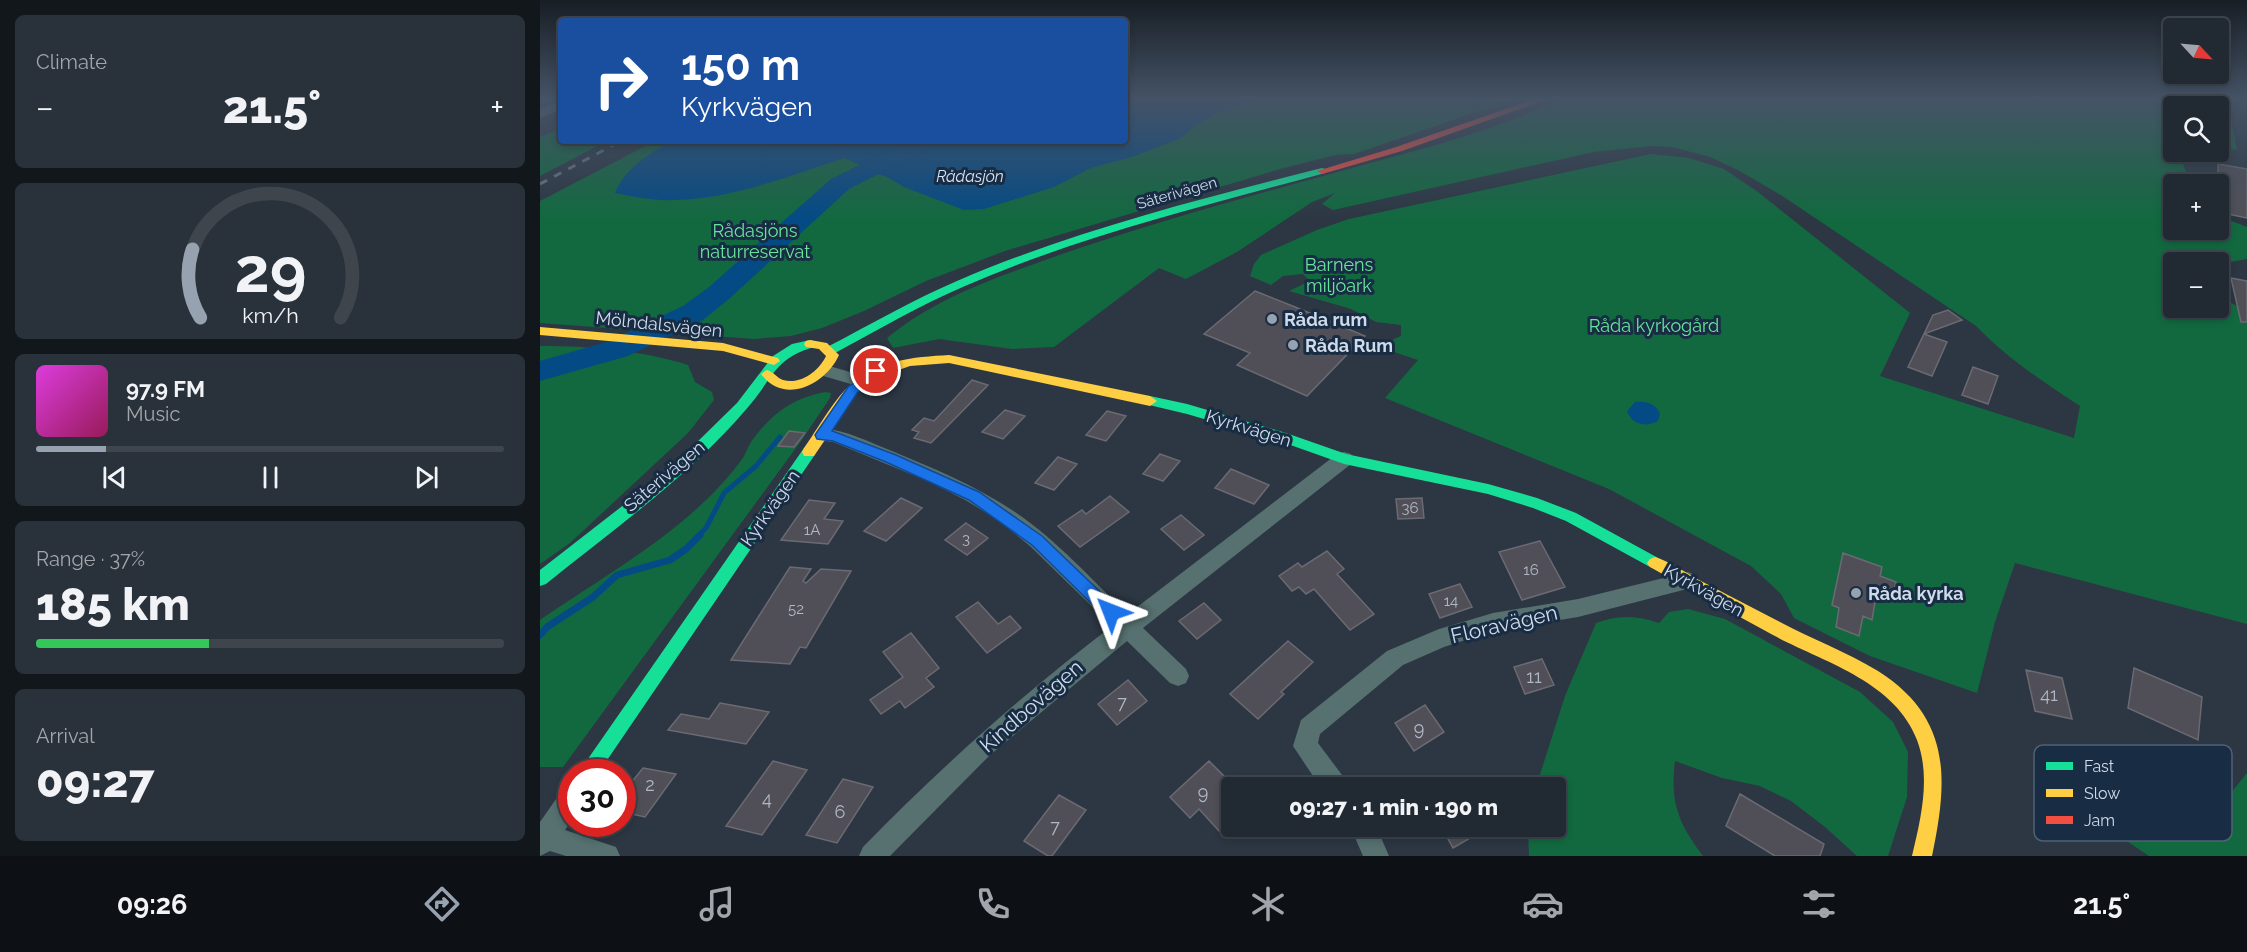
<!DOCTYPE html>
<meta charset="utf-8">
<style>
body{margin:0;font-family:Raleway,sans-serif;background:#29313a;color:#f1f3f6;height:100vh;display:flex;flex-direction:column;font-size:22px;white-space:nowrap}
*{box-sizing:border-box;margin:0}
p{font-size:20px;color:#a2a6ac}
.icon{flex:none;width:33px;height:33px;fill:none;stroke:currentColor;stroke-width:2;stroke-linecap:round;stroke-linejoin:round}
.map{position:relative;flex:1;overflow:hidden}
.sheet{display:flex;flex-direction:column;gap:15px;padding:15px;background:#12171c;width:540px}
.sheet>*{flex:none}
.hud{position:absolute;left:18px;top:18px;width:570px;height:126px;border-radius:6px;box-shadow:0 3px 9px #0003,0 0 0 2px #3e454d;background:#1a4fa0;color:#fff;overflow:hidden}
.needle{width:39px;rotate:116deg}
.controls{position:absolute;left:1623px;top:18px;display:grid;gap:12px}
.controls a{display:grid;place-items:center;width:66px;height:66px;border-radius:6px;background:#212932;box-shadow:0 3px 9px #0003,0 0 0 2px #3e454d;font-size:30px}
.speed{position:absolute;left:18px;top:759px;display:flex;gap:12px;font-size:30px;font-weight:700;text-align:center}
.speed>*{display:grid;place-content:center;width:78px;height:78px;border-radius:50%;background:#212932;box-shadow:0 3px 9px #0003,0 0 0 2px #3e454d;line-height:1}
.speed .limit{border:9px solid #d22;background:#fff;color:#111}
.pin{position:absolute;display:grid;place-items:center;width:51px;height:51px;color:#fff;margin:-26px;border:3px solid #fff;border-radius:50%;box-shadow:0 2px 6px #0007}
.me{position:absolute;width:66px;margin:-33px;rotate:315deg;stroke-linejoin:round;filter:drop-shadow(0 0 4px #0008)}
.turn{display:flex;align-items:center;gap:21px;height:126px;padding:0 24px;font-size:27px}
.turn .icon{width:78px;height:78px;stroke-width:2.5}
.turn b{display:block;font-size:42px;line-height:51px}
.big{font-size:45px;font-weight:800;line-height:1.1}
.sheet .card{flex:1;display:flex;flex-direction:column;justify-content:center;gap:9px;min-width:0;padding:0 21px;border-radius:9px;background:#29313a}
.sheet .dial{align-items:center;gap:0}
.dial svg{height:156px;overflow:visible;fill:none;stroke:#3e454d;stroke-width:7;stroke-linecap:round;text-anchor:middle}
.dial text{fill:#f1f3f6;stroke:none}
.song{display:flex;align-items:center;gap:18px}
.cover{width:72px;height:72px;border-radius:9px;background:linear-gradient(135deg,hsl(300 70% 55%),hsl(330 70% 35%))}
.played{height:6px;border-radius:3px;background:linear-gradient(90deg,#96a2b0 15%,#3e454d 15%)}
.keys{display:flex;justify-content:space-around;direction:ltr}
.heat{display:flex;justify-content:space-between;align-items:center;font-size:33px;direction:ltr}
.charge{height:9px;border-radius:4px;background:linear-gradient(90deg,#34c759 37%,#3e454d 0)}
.trip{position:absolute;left:681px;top:777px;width:345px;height:60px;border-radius:6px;background:#212932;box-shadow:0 3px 9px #0003,0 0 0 2px #3e454d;font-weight:800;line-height:60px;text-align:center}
.tab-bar{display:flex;height:96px;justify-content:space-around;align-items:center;background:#0d1014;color:#a2a6ac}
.tab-bar .icon{width:42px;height:42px}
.tab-bar .selected{color:#96a2b0}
.tab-bar b{font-size:27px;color:#f1f3f6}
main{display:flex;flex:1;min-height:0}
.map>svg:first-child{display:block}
</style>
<main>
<section class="sheet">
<div class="card"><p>Climate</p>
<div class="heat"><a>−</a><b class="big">21.5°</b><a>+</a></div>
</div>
<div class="card dial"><svg viewBox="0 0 100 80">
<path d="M14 69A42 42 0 1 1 86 69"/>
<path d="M14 69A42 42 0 0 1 10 34" stroke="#96a2b0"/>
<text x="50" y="56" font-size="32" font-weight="700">29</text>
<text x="50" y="72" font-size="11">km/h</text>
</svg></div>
<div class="card">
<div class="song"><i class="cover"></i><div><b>97.9 FM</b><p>Music</p></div></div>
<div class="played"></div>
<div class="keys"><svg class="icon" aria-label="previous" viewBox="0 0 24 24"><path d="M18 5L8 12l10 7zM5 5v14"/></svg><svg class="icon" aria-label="pause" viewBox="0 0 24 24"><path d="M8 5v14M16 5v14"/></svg><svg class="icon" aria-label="next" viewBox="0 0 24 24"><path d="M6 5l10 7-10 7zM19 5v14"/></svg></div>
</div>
<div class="card"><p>Range · 37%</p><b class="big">185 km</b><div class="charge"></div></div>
<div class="card"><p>Arrival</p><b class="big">09:27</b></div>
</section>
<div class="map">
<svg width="1707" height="856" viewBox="0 0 1707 856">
<rect width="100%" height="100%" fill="#2c3743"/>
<path fill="#126940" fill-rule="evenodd" d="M585,99H974L814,154L795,155L740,169L465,251L386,281L324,311L282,328L251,336L214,339L0,323V201L115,141H585Z
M1021,99H1687L1697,150L1679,147L1678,106H1634V152H1639L1650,184H1634V230H1678L1679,216L1707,227V259L1679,264L1680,278L1687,301L1707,311V624L1475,563L1455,622L1437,693L1330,656L1254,618L1241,594L1211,566L1069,489L845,398L878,360L854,352L852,340L861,336V325L836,322L811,309L749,291L770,281L763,274L743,276L731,285L710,276L714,264L721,255L777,230L809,219L1111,154L1149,158L1184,169L1218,192L1370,313L1340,376L1534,438L1540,406C1503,382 1467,358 1436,326L1241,195L1198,170L1170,157L1132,147L1111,146L1054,152L793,210L782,204L795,193L772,202L697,252L646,279L619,268L514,347L472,349L399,339L353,348L347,338C398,296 460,276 522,254C615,222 710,196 805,170C877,150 953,132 1021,99ZM1634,262H1678V308H1634Z
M21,128V141H67L0,176V137Z
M0,346C50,346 101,350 148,365L155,382L172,392L174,400L148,433L30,543L0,564Z
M285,392L291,393L290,398L261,441L23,767H0V620C71,571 151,529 203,458C206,453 208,447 211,442C230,415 252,398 285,392Z
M1148,609L1185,619L1320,692L1353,722L1368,752L1367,797L1348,856H1317L1285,827L1251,801L1220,786L1182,778L1135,761C1130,802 1138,823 1163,856H989L988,827L1016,826V788L996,787L1025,696L1056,623C1077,615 1097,615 1119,623L1129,612Z
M1540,752L1572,754L1602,767L1636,787L1671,801L1690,794L1707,773V856H1609L1563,825L1529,795L1524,765Z"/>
<path fill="#044b85" d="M585,99H716L676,114L657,124L641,138L592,157L551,168L514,187L444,209L424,210L364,187L347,177L335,173L306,187L292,182L320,165L305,158C251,175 193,199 135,200C115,201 95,197 75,193C84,169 110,153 132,141H585Z
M1095,402C1105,401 1116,403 1120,414L1118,421C1106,428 1091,424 1087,411Z"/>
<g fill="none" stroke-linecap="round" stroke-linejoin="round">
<path stroke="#044b85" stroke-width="5" d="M158,536L166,528L184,493L216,466L240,437"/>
<path stroke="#044b85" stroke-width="7" d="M0,635L7,627L53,597L77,575L130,560L146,549L160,535"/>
<path fill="#044b85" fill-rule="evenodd" d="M368,141H398L394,146L309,189L189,299L163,320L88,356L0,381V361L66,342L143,306L169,287L291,179Z"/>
</g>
<path fill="#504f57" stroke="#6b6a72" stroke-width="1.5" d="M1678,164L1707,169V218L1678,212Z
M1691,278L1707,281V322H1701Z
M715,291L755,307L825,336L767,396L697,365L710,353L664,334Z
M1408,310L1422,320L1384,334L1393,315Z
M1384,334L1407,342L1392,376L1368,367Z
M1433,367L1458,376L1448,404L1422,395Z
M432,380L448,385L391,443L374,438L379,432L372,430L384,418L394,421Z
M465,410L485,416L463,439L442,432Z
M567,411L586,416L566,441L546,435Z
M249,431L265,433L254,447L238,446Z
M620,454L640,461L623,481L603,474Z
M518,457L537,464L514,490L495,483Z
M691,469L729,485L714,504L675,488Z
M570,496L589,512L540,547L518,526L542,510L546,514Z
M361,498L382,508L346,541L324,531Z
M882,498L884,518L858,519L856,499Z
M269,500L295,503L284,519L303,521L288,544L241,540Z
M641,515L664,535L644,550L621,529Z
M426,523L448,538L427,555L405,540Z
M1000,541L1025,587L982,600L959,552Z
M787,551L804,569L797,574L834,614L810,630L774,589L766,594L759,587L752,591L739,576L758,563L762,567Z
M1303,553L1342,567L1340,576L1356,582L1353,596L1337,590L1332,620L1323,616L1319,636L1296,627L1299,608L1292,605Z
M250,567L271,569L263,581L266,583L281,569L311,571L266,648L260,647L250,664L191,660Z
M920,584L932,607L900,618L889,594Z
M438,602L458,624L470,616L481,628L447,653L416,617Z
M664,603L681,620L657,639L639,621Z
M371,633L399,668L386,678L394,687L365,708L360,701L341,714L330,700L363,677L343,652Z
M748,641L773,662L741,692L744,694L718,719L690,694Z
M1002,659L1014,685L985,694L974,667Z
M1594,668L1662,697L1658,740L1588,708Z
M1486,670L1522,678L1532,719L1495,711Z
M588,680L607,701L577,725L558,704Z
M180,703L229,712L206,744L128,730L141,714L169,719Z
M885,705L904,732L874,751L855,723Z
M233,761L267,770L222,835L186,826Z
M669,761L692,784V819L679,831L659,809L650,818L630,797Z
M103,768L136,774L105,817L82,812V794Z
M303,779L333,787L297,843L266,835Z
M1200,794L1284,844L1280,856H1235L1186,826Z
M519,795L546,810L512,856H508L484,841Z
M901,826H951L913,848Z"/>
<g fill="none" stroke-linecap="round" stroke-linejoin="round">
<path fill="#567170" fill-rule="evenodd" d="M21,100V109L0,118V109Z
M286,365L327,377L330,381L327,385L321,387L280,375L278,371L280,367Z
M282,428C306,430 329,442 352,451C393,468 434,485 472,510C515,538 551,579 588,614L797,454L804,452L811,454L813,459L811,464L603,628L646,669L649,676L646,683L638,686L630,683L587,641L450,755L350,856H319L323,847C401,767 483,694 572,626L490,546L459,521L427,501L390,482L293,442L276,440L273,435L276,430Z
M1148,572L1155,575L1158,581L1155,587L1038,617L953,631L904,647L863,665L780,734L778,743L805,779L808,788H781L753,746L761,720L847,651L899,629L953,613L1038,599Z
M32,786V820L25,830L76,847L80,856H26L10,851L0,856V822L23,789Z
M810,826H836L849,856H823Z"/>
<path fill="#16e098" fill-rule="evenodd" d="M782,168L785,169V173C664,206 540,236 425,286C380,305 338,330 295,353H287L285,350L287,347C330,325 372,300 417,281C533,231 659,199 782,168Z
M270,340L274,341L276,344L274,347C235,358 233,378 209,406C151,475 75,528 6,584L0,586V570L99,493L150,449L197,403L233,356L252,344Z
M610,396L647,404L746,433L806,454L948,484L997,498L1036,513L1120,559L1123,563L1120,567L1115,569L1110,567L1026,521L993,508L948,494L804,464L742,442L647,414L605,404L603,401L605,398Z
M269,447L274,448L276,452L274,456L59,772H40L43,766L264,448Z"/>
<path fill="#ffcf43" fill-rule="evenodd" d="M0,327L183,343L238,358L240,361L234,365L183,351L0,335Z
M270,340L287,343L299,355C286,384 244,406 221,374L227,370C234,372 237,378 243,380C261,385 279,371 286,356L279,349L266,347L264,344L266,341Z
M409,355L610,396L617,401L610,406L409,363L370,366L339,377L317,393L274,456H264L262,452L264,448C277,430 293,401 308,387C334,360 374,357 409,355Z
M1115,557C1130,562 1145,572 1159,580C1186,594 1213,608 1240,622C1272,639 1307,652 1338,671C1412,718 1408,780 1392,856H1372C1381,818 1391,777 1377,740C1355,681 1283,662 1233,635C1192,613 1151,590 1110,567L1107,563L1110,559Z"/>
<path fill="#f24e42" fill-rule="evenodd" d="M995,99H1008L862,151L782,174L777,171L856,147Z"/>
<path stroke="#66777a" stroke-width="3" stroke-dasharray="8 8" stroke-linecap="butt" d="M0,184L81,141"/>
</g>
<linearGradient id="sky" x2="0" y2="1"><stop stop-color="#181e25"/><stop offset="0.45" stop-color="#455366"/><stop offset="1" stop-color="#455366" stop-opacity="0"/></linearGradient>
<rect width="1707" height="219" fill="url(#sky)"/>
<path fill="#1a73e8" stroke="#114b97" stroke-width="1.5" d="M336,367L341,368L342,371L341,374L317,393L292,431L356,455L439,492L502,536L577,608L579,612L577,617L571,619L565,617L492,545L429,500L346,462L293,441L277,439L275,435L277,432L308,387Z"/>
<g fill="#96a2b0" stroke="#182c43" stroke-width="2">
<circle cx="732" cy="319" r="6"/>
<circle cx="753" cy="345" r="6"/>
<circle cx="1316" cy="593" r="6"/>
</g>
<g text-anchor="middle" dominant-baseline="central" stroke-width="6" stroke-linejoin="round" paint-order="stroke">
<g font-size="15" fill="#cfdbea" stroke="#182c43">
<text transform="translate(637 193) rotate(-16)">Säterivägen</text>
</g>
<g font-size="15" fill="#afb8c5">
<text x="870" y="508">36</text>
<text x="272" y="530">1A</text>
<text x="426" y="539">3</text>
<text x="991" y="570">16</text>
<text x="911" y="601">14</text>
<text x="256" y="609">52</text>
</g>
<g font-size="16" font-style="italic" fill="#d3e4f6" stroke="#182c43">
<text x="430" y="176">Rådasjön</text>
</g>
<g font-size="18" fill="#68e59b" stroke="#182c43">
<text x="215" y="230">Rådasjöns<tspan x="215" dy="21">naturreservat</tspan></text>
<text x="799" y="264">Barnens<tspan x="799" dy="21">miljöark</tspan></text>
<text x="1114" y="325">Råda kyrkogård</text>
</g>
<g font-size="18" font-weight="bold" fill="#cfdbea" stroke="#182c43" text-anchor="start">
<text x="744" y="319">Råda rum</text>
<text x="765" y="345">Råda Rum</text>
<text x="1328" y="593">Råda kyrka</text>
</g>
<g font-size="18" fill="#cfdbea" stroke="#182c43">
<text transform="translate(119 324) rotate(6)">Mölndalsvägen</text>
<text transform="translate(709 428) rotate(17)">Kyrkvägen</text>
<text transform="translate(124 476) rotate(-40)">Säterivägen</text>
<text transform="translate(230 508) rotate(-55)">Kyrkvägen</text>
<text transform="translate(1164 590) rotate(29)">Kyrkvägen</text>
</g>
<g font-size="18" fill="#afb8c5">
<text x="994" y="676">11</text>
<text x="1509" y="694">41</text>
<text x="582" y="702">7</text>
<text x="879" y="728">9</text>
<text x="110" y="784">2</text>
<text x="663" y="792">9</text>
<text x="227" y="798">4</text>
<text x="300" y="811">6</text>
<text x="515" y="826">7</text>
</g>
<g font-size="21" fill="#cfdbea" stroke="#182c43">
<text transform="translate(964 624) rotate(-13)">Floravägen</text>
<text transform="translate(491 706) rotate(-41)">Kindbovägen</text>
</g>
</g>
<rect x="1494" y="745" width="198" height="96" rx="9" fill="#182c43" stroke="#4f6175" stroke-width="1.5"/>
<rect x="1506" y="762" width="27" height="8" fill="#16e098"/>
<rect x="1506" y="789" width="27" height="8" fill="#ffcf43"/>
<rect x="1506" y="816" width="27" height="8" fill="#f24e42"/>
<g font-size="16" fill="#cfdbea">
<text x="1544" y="772">Fast</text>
<text x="1544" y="799">Slow</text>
<text x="1544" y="826">Jam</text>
</g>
</svg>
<div class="controls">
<a><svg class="needle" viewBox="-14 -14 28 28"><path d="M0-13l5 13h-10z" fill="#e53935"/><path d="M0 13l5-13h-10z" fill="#a2a6ac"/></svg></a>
<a><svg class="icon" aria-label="search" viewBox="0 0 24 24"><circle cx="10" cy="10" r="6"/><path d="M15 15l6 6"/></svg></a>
<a>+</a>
<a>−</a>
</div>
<div class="speed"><div class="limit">30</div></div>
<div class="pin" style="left:336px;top:371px;background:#d93025"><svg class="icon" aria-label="arrive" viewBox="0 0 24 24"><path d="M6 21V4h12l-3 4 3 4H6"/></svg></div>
<svg class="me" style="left:571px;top:612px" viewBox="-20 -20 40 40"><path d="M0-17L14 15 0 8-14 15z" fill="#1a73e8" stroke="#fff" stroke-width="4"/></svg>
<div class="trip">09:27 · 1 min · 190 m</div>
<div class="hud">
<div class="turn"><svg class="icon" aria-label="right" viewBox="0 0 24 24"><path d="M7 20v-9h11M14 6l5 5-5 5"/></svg><div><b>150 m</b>Kyrkvägen</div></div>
</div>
</div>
</main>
<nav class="tab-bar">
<b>09:26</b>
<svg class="icon selected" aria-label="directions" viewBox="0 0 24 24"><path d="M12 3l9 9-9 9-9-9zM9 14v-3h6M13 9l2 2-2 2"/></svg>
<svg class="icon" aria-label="music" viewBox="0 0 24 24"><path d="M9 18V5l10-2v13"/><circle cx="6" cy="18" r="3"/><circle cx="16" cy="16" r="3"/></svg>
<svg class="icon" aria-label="phone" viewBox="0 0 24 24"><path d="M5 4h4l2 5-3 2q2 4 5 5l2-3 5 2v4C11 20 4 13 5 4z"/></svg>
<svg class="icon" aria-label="climate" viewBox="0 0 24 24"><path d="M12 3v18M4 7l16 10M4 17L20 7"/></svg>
<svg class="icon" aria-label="car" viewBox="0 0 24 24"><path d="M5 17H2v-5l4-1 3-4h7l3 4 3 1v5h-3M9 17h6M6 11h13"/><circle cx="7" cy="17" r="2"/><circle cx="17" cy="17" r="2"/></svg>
<svg class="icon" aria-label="filters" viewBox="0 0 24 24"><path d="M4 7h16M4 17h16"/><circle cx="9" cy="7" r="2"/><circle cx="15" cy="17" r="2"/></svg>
<b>21.5°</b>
</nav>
